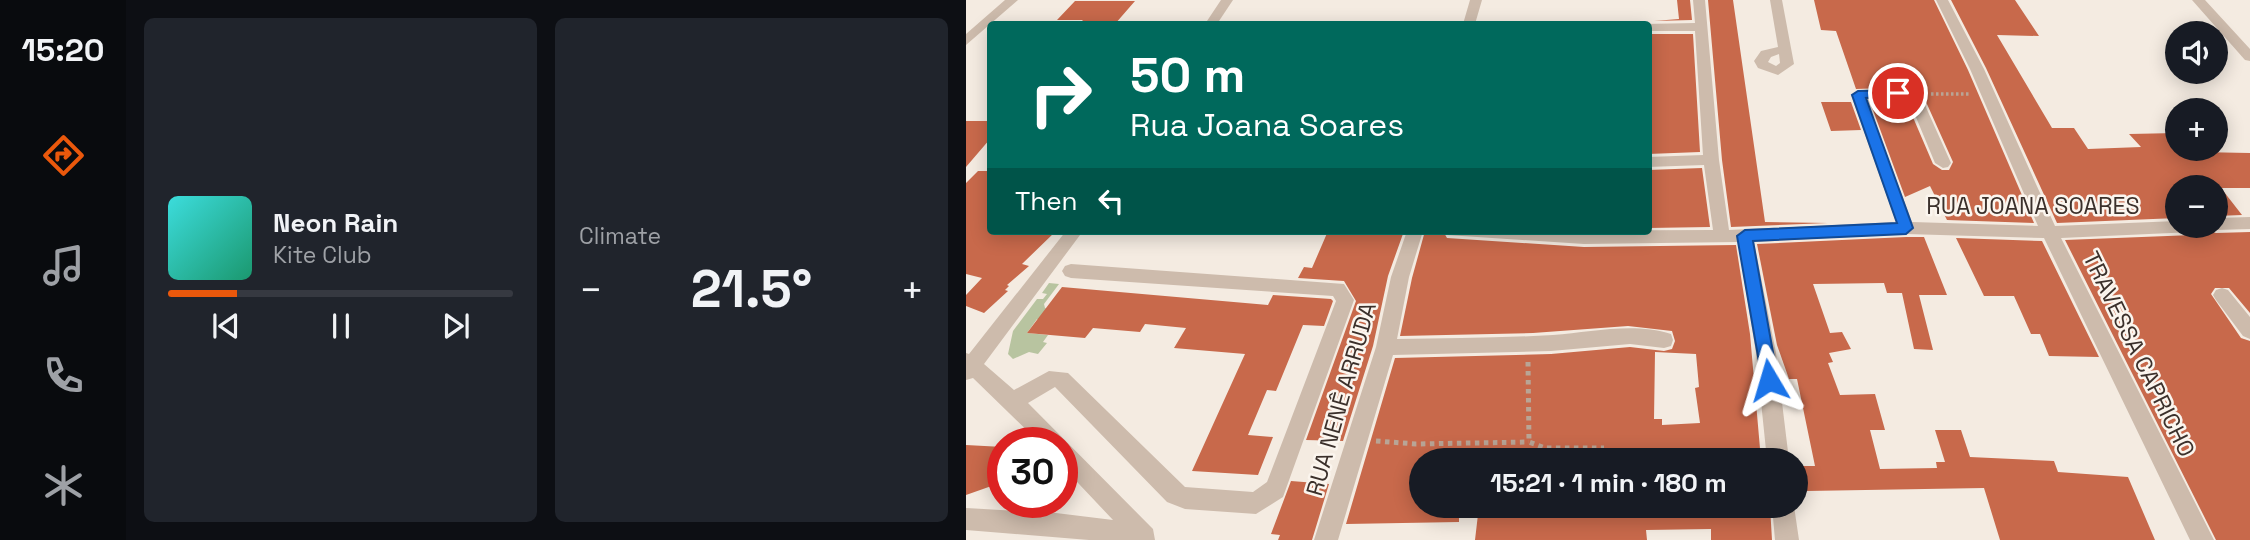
<!DOCTYPE html>
<meta charset="utf-8">
<style>
body{margin:0;font-family:"Space Grotesk",sans-serif;background:#20242c;color:#f1f3f6;height:100vh;display:flex;flex-direction:column;font-size:26px;white-space:nowrap}
*{box-sizing:border-box;margin:0}
p{font-size:23px;color:#9ea1a6}
.icon{flex:none;width:38px;height:38px;fill:none;stroke:currentColor;stroke-width:2;stroke-linecap:round;stroke-linejoin:round}
.map{position:relative;flex:1;overflow:hidden}
.sheet{display:flex;flex-direction:column;gap:18px;padding:18px;background:#0d0f14;width:840px}
.sheet>*{flex:none}
.top-card{position:absolute;left:21px;top:21px;width:665px;height:214px;border-radius:7px;box-shadow:0 4px 18px #0003;background:#00695c;color:#fff;overflow:hidden}
.tools{position:absolute;left:1199px;top:21px;display:grid;gap:14px}
.tools a{display:grid;place-items:center;width:63px;height:63px;border-radius:50%;background:#171b24;box-shadow:0 4px 18px #0003;font-size:35px}
.speed{position:absolute;left:21px;top:427px;display:flex;gap:14px;font-size:35px;font-weight:700;text-align:center}
.speed>*{display:grid;place-content:center;width:91px;height:91px;border-radius:50%;background:#171b24;box-shadow:0 4px 18px #0003;line-height:1}
.speed .limit{border:10px solid #d22;background:#fff;color:#111}
.pin{position:absolute;display:grid;place-items:center;width:60px;height:60px;color:#fff;margin:-30px;border:4px solid #fff;border-radius:50%;box-shadow:0 2px 7px #0007}
.me{position:absolute;width:77px;margin:-38px;rotate:353deg;stroke-linejoin:round;filter:drop-shadow(0 0 5px #0008)}
.turn{display:flex;align-items:center;gap:24px;height:147px;padding:0 28px;font-size:32px}
.turn .icon{width:91px;height:91px;stroke-width:2.5}
.turn b{display:block;font-size:49px;line-height:60px}
.then{display:flex;align-items:center;height:66px;padding:0 28px;background:#0003;gap:14px;font-size:26px}
.big{font-size:52px;font-weight:600;line-height:1.1}
.sheet .tile{flex:1;display:flex;flex-direction:column;justify-content:center;gap:10px;min-width:0;padding:0 24px;border-radius:10px;background:#20242c}
.song{display:flex;align-items:center;gap:21px}
.cover{width:84px;height:84px;border-radius:10px;background:linear-gradient(135deg,hsl(180 70% 55%),hsl(160 70% 35%))}
.played{height:7px;border-radius:4px;background:linear-gradient(90deg,#ea580c 20%,#363941 20%)}
.keys{display:flex;justify-content:space-around;direction:ltr}
.heat{display:flex;justify-content:space-between;align-items:center;font-size:38px;direction:ltr}
.sheet .tiles{flex:1;display:grid;gap:18px;grid-template-columns:repeat(2,1fr)}
.trip{position:absolute;left:443px;top:448px;width:399px;height:70px;border-radius:35px;background:#171b24;box-shadow:0 4px 18px #0003;font-weight:600;line-height:70px;text-align:center}
main{display:flex;flex:1;min-height:0}
.menu{display:flex;flex-direction:column;width:126px;justify-content:space-around;align-items:center;background:#090b0e;color:#9ea1a6}
.menu .icon{width:49px;height:49px}
.menu .active{color:#ea580c}
.menu b{font-size:32px;color:#f1f3f6}
.map>svg:first-child{display:block}
</style>
<main>
<nav class="menu">
<b>15:20</b>
<svg class="icon active" aria-label="directions" viewBox="0 0 24 24"><path d="M12 3l9 9-9 9-9-9zM9 14v-3h6M13 9l2 2-2 2"/></svg>
<svg class="icon" aria-label="music" viewBox="0 0 24 24"><path d="M9 18V5l10-2v13"/><circle cx="6" cy="18" r="3"/><circle cx="16" cy="16" r="3"/></svg>
<svg class="icon" aria-label="phone" viewBox="0 0 24 24"><path d="M5 4h4l2 5-3 2q2 4 5 5l2-3 5 2v4C11 20 4 13 5 4z"/></svg>
<svg class="icon" aria-label="climate" viewBox="0 0 24 24"><path d="M12 3v18M4 7l16 10M4 17L20 7"/></svg>
</nav>
<section class="sheet">
<div class="tiles">
<div class="tile">
<div class="song"><i class="cover"></i><div><b>Neon Rain</b><p>Kite Club</p></div></div>
<div class="played"></div>
<div class="keys"><svg class="icon" aria-label="previous" viewBox="0 0 24 24"><path d="M18 5L8 12l10 7zM5 5v14"/></svg><svg class="icon" aria-label="pause" viewBox="0 0 24 24"><path d="M8 5v14M16 5v14"/></svg><svg class="icon" aria-label="next" viewBox="0 0 24 24"><path d="M6 5l10 7-10 7zM19 5v14"/></svg></div>
</div>
<div class="tile"><p>Climate</p>
<div class="heat"><a>−</a><b class="big">21.5°</b><a>+</a></div>
</div>
</div>
</section>
<div class="map">
<svg width="1284" height="540" viewBox="0 0 1284 540">
<rect width="100%" height="100%" fill="#f4ebe1"/>
<path fill="#b8c4a0" d="M83,283L93,284L78,304L79,308L84,310L80,319H71L61,333L82,335L77,342L81,343L72,354L63,352L47,359L42,354L47,331L71,299H77L81,294L76,293Z"/>
<path fill="#c8694b" fill-rule="evenodd" d="M711,0H724L726,20L688,21L713,19Z
M742,0H767L799,222L862,223L765,227L756,160Z
M848,0H968L1002,70L1068,223L981,220L964,186L939,197L904,102L940,101L967,164L976,170H983L987,162L956,93L947,87L890,89L870,31L855,30Z
M985,0H1049L1073,36L1031,35L1086,128H1108L1122,149L1175,147L1163,134L1211,133V149H1228L1231,152L1284,153V188H1255L1276,215L1250,216V187H1211V218L1091,223L1020,68Z
M109,1H169L149,24H113L117,20H91Z
M682,34H727L734,152L682,154Z
M855,102H885L895,130L865,131Z
M0,121H24V139L0,167Z
M736,168L744,227L682,228V170Z
M12,171H24V233L90,231L56,264L63,266L41,285L43,286L39,290L42,291L18,313L0,306V295L16,278L0,274V183Z
M1237,229L1250,233L1284,232V313L1263,288H1249L1245,294L1275,338L1284,341V540H1250L1099,240L1227,235Z
M362,231H438L422,276L407,346L377,441L340,440L390,301L378,281L332,278L338,267L346,268Z
M459,231H477L481,238L618,247L770,245L784,334L795,460H746L744,450L692,451L693,460H455V506H493V522L380,524L429,358L585,354L664,347L698,351L706,349L709,341L706,331L662,326L567,333L434,336L446,278ZM689,352L730,354L733,387L729,388L734,423L696,425V419H688Z
M940,237H958L981,295H953L967,350L948,349L936,293H921L918,283L847,284L864,333L876,332L885,349L863,353L867,362L862,363L874,395L909,394L919,430H904L914,469L971,468L970,462H979L969,430H995L1004,457L1088,461L1092,472L1162,477L1189,540H1034L1018,488L840,491L836,466H849L831,379H823L811,345L791,244Z
M990,238L1076,241L1133,357L1083,356L1074,334H1065L1048,296H1018Z
M96,287L302,305L307,295L365,299L367,301L358,326L337,325L310,391L301,390L282,435L307,437L292,475L226,471L279,354L208,348L220,328L179,324L174,332L127,328L119,338L61,333Z
M0,445L37,447V478L34,483L0,495Z
M325,481L363,484L346,540H312L314,535L305,534Z
M513,506H804L806,540H745V529L680,530L681,540H509Z"/>
<g fill="none" stroke-linecap="round" stroke-linejoin="round">
<path stroke="#b9a596" stroke-width="3.5" stroke-dasharray="2.5 2.5" stroke-linecap="butt" d="M965,94H1005"/>
<path stroke="#b9a596" stroke-width="5" stroke-dasharray="4.5 4.5" stroke-linecap="butt" d="M562,362L563,442L579,448H638
M410,441L450,444L563,442"/>
<path fill="#cdbbac" fill-rule="evenodd" d="M39,0H52L0,45V34Z
M255,0H267L251,24H239Z
M504,0H516L509,24H497Z
M727,0H739L753,160L763,230L930,222L885,95L892,91L947,90L954,94L985,163L982,167L977,168L969,163L942,98L900,99L946,222L1072,226L1004,69L970,0H982L1018,69L1089,226L1211,221V226H1235L1233,230L1227,232L1095,238L1248,540H1224L1078,238L940,234L788,242L810,353L823,460H801L790,353L772,242L618,244L481,235L479,231L747,230L738,165L682,167V157L737,155L729,31H682V24H678L729,23Z
M804,0H816L828,64L812,75L792,68L788,61L795,51L812,47ZM813,54L814,63L810,66L802,62L805,57Z
M1226,0H1239L1284,49V61L1279,60Z
M1284,217V229L1250,230L1243,226H1250V218Z
M100,231H117L18,364L48,390L83,371L102,373L219,487L287,492L301,482L370,301L367,296L105,278L99,276L96,271L99,266L105,264L378,284L388,300L317,497L290,514L219,509L201,502L89,387L62,403L187,529L189,540H123L0,530V508L90,513L147,520L96,466V443H74L7,378L0,380V353L3,354Z
M441,231H457L443,277L431,339C483,338 535,338 587,335C625,332 668,322 705,334L707,340L705,346L698,348L664,344L585,351L427,355L372,540H348L410,347L425,277Z
M1256,288L1262,290L1284,317V339L1277,336L1250,300L1247,295L1250,290Z
M806,506H828L833,540H809Z"/>
</g>
<path fill="#1a73e8" stroke="#114b97" stroke-width="2" d="M932,90L936,91V96L900,98L947,228L940,234L787,241L812,380L810,385L803,388L797,385L771,236L779,230L931,223L886,95L892,91Z"/>
<g text-anchor="middle" dominant-baseline="central" stroke-width="5" stroke-linejoin="round" paint-order="stroke">
<g font-size="23" fill="#3b302b" stroke="#fbf5ee">
<text x="1067" y="206">RUA JOANA SOARES</text>
<text transform="translate(1173 354) rotate(64)">TRAVESSA CAPRICHO</text>
<text transform="translate(375 399) rotate(-74)">RUA NENÊ ARRUDA</text>
</g>
</g>
</svg>
<div class="tools">
<a><svg class="icon" aria-label="sound" viewBox="0 0 24 24"><path d="M4 9h4l5-4v14l-5-4H4zM17 9q2 3 0 6"/></svg></a>
<a>+</a>
<a>−</a>
</div>
<div class="speed"><div class="limit">30</div></div>
<div class="pin" style="left:932px;top:93px;background:#d93025"><svg class="icon" aria-label="arrive" viewBox="0 0 24 24"><path d="M6 21V4h12l-3 4 3 4H6"/></svg></div>
<svg class="me" style="left:803px;top:380px" viewBox="-20 -20 40 40"><path d="M0-17L14 15 0 8-14 15z" fill="#1a73e8" stroke="#fff" stroke-width="4"/></svg>
<div class="trip">15:21 · 1 min · 180 m</div>
<div class="top-card">
<div class="turn"><svg class="icon" aria-label="right" viewBox="0 0 24 24"><path d="M7 20v-9h11M14 6l5 5-5 5"/></svg><div><b>50 m</b>Rua Joana Soares</div></div>
<div class="then">Then<svg class="icon" aria-label="left" viewBox="0 0 24 24"><path d="M17 20v-9H6M10 6l-5 5 5 5"/></svg></div>
</div>
</div>
</main>
